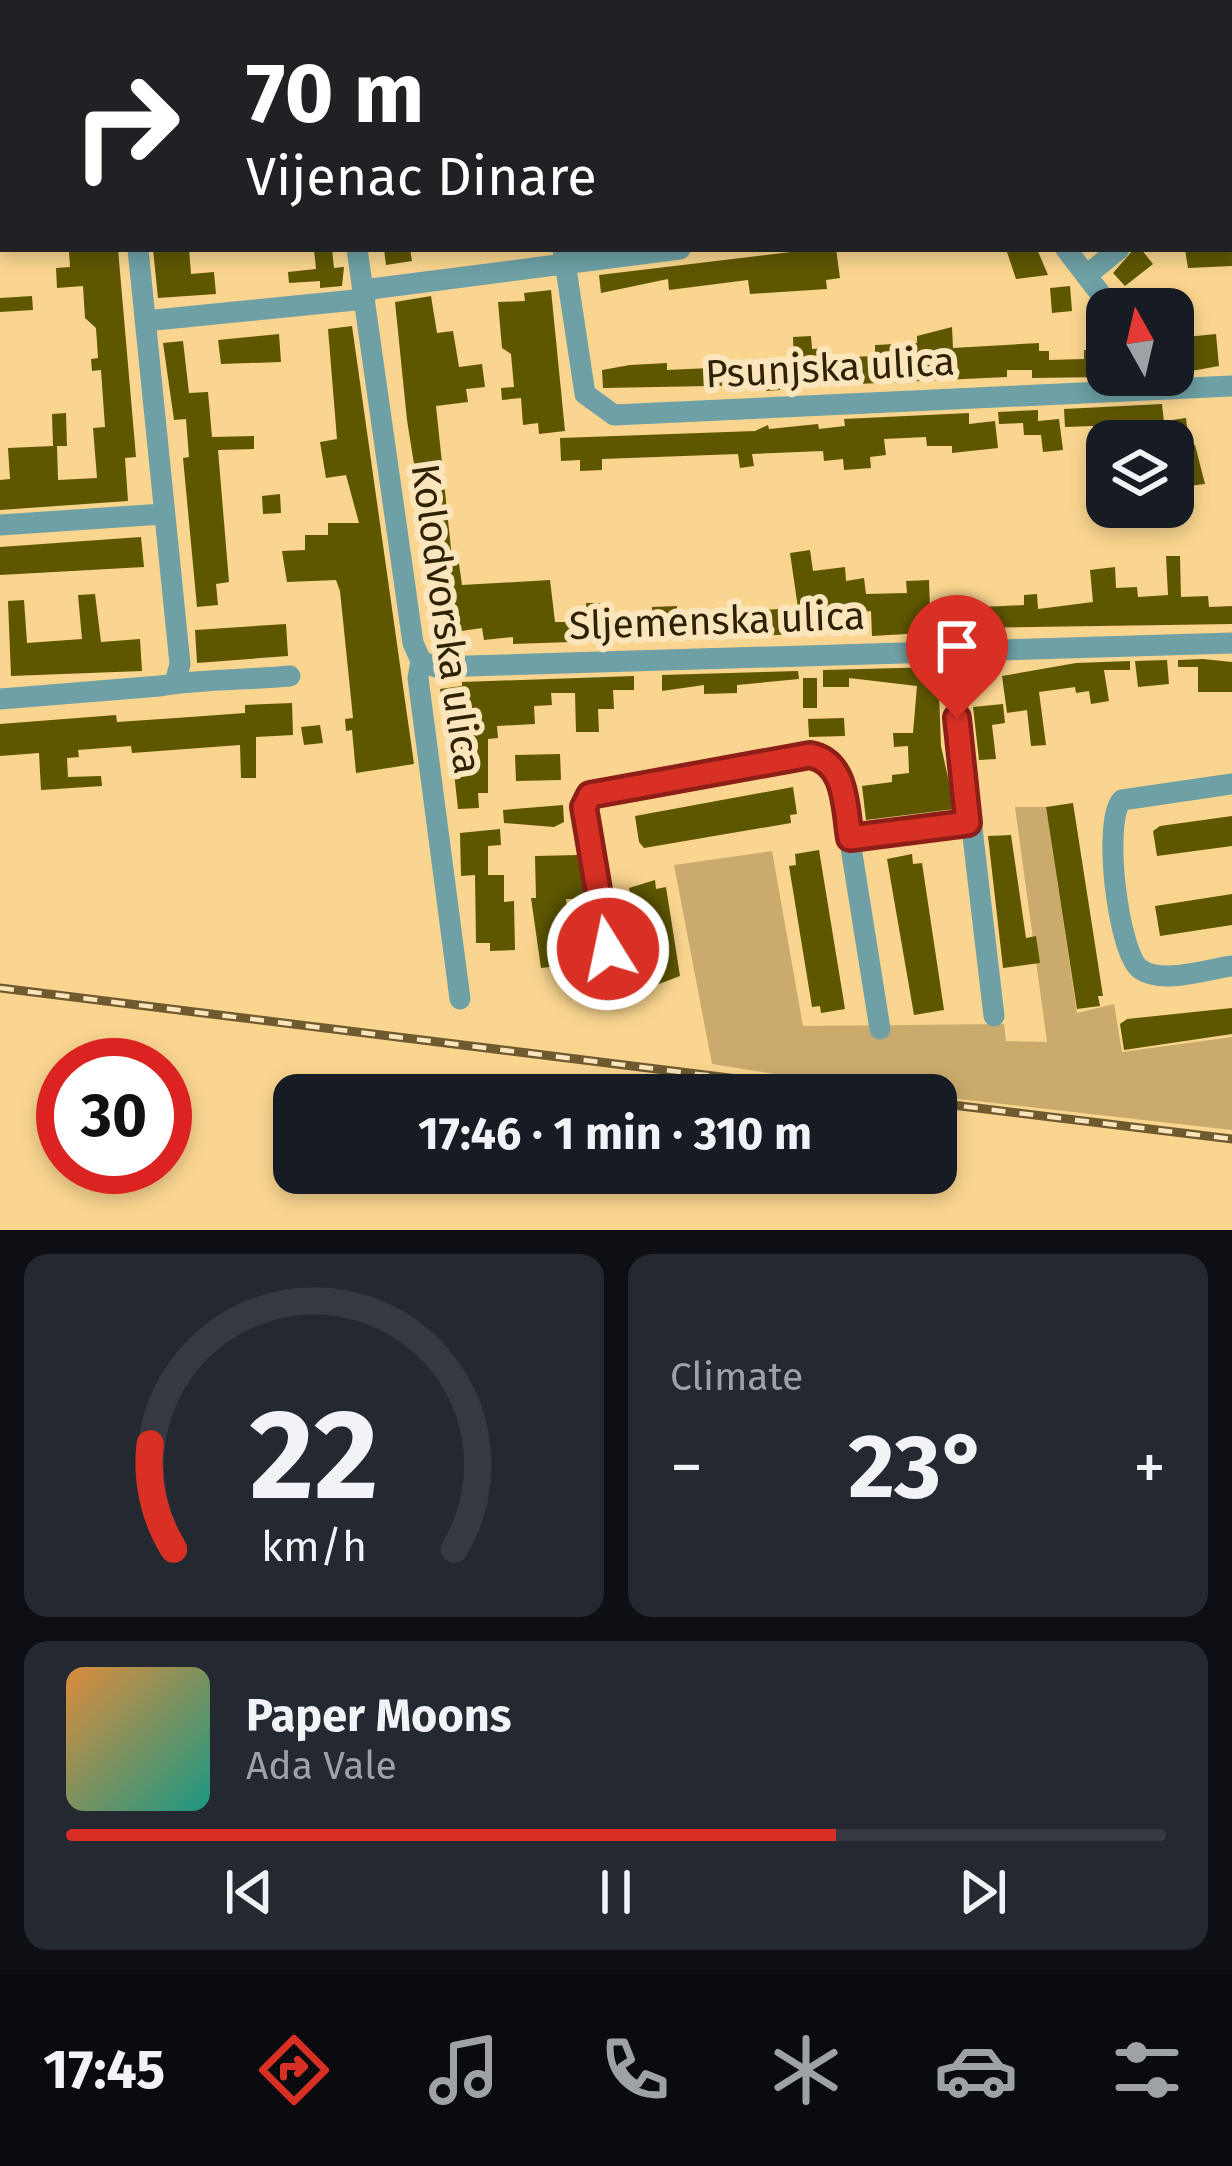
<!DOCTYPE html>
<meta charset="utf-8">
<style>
body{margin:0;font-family:"Fira Sans",sans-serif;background:#242831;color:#f1f3f6;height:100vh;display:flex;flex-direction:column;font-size:45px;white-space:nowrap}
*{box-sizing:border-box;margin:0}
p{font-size:39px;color:#9ea1a6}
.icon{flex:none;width:66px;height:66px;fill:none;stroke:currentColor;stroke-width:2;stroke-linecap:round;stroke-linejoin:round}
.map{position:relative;height:1230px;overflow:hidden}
.drawer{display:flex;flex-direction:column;gap:24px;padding:24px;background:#0d0f14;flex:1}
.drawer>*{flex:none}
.banner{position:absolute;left:0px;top:0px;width:1233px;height:252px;box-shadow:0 6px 18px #0003;background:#202124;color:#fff;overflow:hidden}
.needle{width:78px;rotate:352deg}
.tools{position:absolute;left:1086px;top:288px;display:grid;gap:24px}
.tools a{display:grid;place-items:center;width:108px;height:108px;border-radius:24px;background:#171b24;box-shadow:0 6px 18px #0003;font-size:60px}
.speed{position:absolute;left:36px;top:1038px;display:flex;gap:24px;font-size:60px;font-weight:700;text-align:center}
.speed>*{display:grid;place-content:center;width:156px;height:156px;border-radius:50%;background:#171b24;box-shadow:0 6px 18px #0003;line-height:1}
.speed .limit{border:18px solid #d22;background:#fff;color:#111}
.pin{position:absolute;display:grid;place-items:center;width:102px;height:102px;color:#fff;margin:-123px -51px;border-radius:50% 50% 50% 0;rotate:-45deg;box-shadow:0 0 12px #0007}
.pin .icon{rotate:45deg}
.me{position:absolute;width:132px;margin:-66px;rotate:350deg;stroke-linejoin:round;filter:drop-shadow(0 0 9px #0008)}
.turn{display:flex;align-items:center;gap:42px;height:252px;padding:0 48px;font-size:54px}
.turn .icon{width:156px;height:156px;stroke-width:2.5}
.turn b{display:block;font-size:84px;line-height:102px}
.big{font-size:90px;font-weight:700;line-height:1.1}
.drawer .widget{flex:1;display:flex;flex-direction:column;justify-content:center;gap:18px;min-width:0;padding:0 42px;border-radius:24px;background:#242831}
.drawer .dial{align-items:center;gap:0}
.dial svg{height:312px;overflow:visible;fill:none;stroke:#363941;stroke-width:7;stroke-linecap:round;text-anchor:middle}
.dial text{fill:#f1f3f6;stroke:none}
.song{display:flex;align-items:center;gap:36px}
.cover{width:144px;height:144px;border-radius:18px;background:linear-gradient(135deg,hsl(30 70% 55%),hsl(170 70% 35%))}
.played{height:12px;border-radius:6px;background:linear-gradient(90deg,#d93025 70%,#363941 70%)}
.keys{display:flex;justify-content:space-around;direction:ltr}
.heat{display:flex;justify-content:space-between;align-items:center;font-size:66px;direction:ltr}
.drawer .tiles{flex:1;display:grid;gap:24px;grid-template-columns:1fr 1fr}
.widget:last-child{grid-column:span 2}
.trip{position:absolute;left:273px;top:1074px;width:684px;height:120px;border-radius:24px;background:#171b24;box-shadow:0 6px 18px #0003;font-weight:700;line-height:120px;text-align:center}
.dock{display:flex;height:192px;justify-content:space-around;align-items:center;background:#090b0e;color:#9ea1a6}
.dock .icon{width:84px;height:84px}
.dock .current{color:#d93025}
.dock b{font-size:54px;color:#f1f3f6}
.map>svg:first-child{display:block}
</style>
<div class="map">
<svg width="1232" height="1230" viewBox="0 0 1232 1230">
<rect width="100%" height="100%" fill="#f9d58f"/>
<path fill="#caab6d" d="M1015,807H1046L1077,1013L1114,1004L1122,1052L1232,1037V1130L863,1088L712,1064L674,865L772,851L803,1026L1004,1024L1006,1041L1047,1042Z"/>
<path fill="#5f5700" d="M118,249L136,457L125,458L128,501L0,510V480L10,479L8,448L53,446L52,414L66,413L67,446H57L58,480L97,478L93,428L105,427L101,370L92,371L91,359L98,358L96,328L85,318L83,286L57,288L56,268L70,267L69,252Z
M153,249H189L191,274L214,272L216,294L158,298Z
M314,249H332L334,268L344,267L342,286L320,288V281L289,283L288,272L316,269Z
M384,249H410L412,261L386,265Z
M816,249H836L840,278L826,280L827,289L750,294L748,280L669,290L668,279L601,293L599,275Z
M1006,249H1037L1048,275L1016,279Z
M1134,249H1141L1153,264L1125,286L1113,273Z
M1185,249H1232V266L1188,268Z
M1070,286L1072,311L1052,313L1050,288Z
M551,290L565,431L539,434L538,423L523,425L521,398L502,400L501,388L514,387L511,354L502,348L498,302L525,301L524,293Z
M32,296L33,310L0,312V298Z
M431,296L437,333L453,331L459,367L482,364L485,387L466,389L468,402L436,406L452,558L458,557L462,585L550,580L555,622H587L586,603H600L601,615L612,619H652V607L677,606V615L798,608L790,553L810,550L813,571L845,567L846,581L864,578L866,594L907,593L906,581L929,580L930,610L941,609V632L872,636L871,611L803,620L804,634L513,644V637L484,640L482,628L441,634L407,420L395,302Z
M352,326L414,764L356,773L352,730L346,731L345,719L353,718L340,591L336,580L287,582L282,551L305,550V535H328V523H359L346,475L326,478L320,442L337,439L328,329Z
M952,327L953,348L1039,343V351H1049V360L1084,359V350L1107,349V377L1032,378V370H1007V377L815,386V378L780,380V390L766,391L765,385L603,388L602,370L630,365L667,363V370L794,364L793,337L811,336L812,349L829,348V358L875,356V345L917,343V336Z
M279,334L281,362L221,364L218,340Z
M1216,334L1219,366L1180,373L1176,338Z
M183,341L189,393L208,392L212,437L254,436V449L218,450L229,582L216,584L218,605L197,607L183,458L189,457L186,419L174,420L163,343Z
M1162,404L1165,431L1145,434L1144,420L1113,422L1114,433L1094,436L1093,426L1065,427L1064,409Z
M1038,410V421L1059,419L1063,450L1043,452L1041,435H1024L1023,423L999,424L998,412Z
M969,413V424L995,421L998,448L952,453V446H927L926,437L884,439L886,455L870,457L871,468L844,470L843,459L824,461L823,451L752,454L754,466L740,468L738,454L602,459V470L580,471V460L561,461L560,438L755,431L768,425L769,429L818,424L819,429L845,426L844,419Z
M1186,418L1189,446L1195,445L1205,484L1180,487L1172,420Z
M280,494L281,513L263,514L262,496Z
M141,537L144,567L0,575V547Z
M1166,556H1180L1181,597L1208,596L1209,607L1232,606V624L962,628L961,608L1024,605V595L1037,594L1038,609L1093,602L1090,570L1115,567L1116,588L1137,587L1138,597L1168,595Z
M95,594L101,642L140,639L142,671L11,676L8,601L24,600L27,643L82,639L78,595Z
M286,624L288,656L197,663L195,630Z
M1203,659L1232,662V692H1198V667H1178V660Z
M1167,660L1169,684L1138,687L1135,661Z
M1130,661V670H1104L1109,701L1091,704L1089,691L1076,693L1075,687L1039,692L1046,745L1031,746L1027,710L1007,713L1002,676L1076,663Z
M938,667L941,746L955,809L866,820L862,786L892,782V775L909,773L908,746L894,747L893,733H913L917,686L849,678V687H823V670Z
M798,671L799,679L737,685V693L704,694V685L662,691V675Z
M634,676V690H613L614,709H598L599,732H576L575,693H551L552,705L534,706L535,724L497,726L498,738L488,739V793H478L479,808L458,809L452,754H458L455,726L464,725L463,698L442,700L440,689L462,686V682Z
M803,678H817V708H803Z
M292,703L293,735L256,737V778H241L240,745L132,753L131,746L78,750L79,757L67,758L68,777L101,776L102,786L41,790L39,753L0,756V724L116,715L117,722L176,718L245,713V705Z
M1003,704L1005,723L992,725L996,759L979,760L973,707Z
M844,718L845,736L809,737L808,719Z
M320,725L323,743L304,745L301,727Z
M560,754L561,780L516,781L515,755Z
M793,787L797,814L790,815L791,823L644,848L639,842L635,816Z
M1073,803L1103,996H1098L1100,1006L1077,1009L1046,807Z
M563,805L564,822L554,827L504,823L503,810Z
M1232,816V846L1157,856L1153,831L1160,826Z
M500,829L501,845L488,846V875H504V902L514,901L515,950L490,951V943H476L475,875L461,876L460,833Z
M1011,835L1026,938L1036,936L1040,963L1003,968L988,836Z
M819,850L845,1009L821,1013L820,1006L812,1007L789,866L796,865L795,854Z
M912,854L913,864L922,863L944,1010L914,1015L887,859Z
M578,855L584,894L582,899H566L575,964L541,968L531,898H536L535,856Z
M655,880L656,889L666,887L680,976L651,987L629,888Z
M1232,894V925L1160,936L1155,906Z
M1232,1008V1034L1124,1050L1120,1024L1127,1019Z"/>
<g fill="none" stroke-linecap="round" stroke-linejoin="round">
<path stroke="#6ea0a5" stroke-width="21" d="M318,0L319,3
M652,0L664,3
M993,0L995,3
M562,3L563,0
M828,3L845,0
M1131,3L1136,0
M0,64L3,63
M1230,126H1232
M1230,218L1232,217
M138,249L180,664L176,679
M357,249L413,643L421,661L418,678L460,999
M563,249L585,394L614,415L1232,386
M1066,249L1112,309
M1087,275L1119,249
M363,290L680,249
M145,321L365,299
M0,525L163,514
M951,649L994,1016
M421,661L436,667L1232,643
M0,699L160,686C199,679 247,680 290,676
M1232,784L1122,800C1102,821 1118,952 1140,969C1162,985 1208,969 1232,966
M850,838L968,823
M617,999L585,807L589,795L810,755L831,764L841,785L880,1029"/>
<defs>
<path id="rail" d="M0,988L868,1095
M936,1103L1232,1139"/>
</defs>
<use href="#rail" stroke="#6f5a30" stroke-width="9"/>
<use href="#rail" stroke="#fae5bc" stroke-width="4.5" stroke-dasharray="14" stroke-linecap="butt"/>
</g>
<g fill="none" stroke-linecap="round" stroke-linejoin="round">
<defs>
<path id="route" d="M608,949L584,807L590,795L810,755C847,762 845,808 850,838L968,823L957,718"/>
</defs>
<use href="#route" stroke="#8d1f18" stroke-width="30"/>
<use href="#route" stroke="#d93025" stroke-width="21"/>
</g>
<g text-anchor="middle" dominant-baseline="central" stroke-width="12" stroke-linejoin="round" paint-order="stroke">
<g font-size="39" fill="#2f2204" stroke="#fae5bc">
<text transform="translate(830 368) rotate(-3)">Psunjska ulica</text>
<text transform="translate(446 619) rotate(82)">Kolodvorska ulica</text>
<text transform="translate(717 621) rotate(-2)">Sljemenska ulica</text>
</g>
</g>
</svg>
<div class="tools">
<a><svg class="needle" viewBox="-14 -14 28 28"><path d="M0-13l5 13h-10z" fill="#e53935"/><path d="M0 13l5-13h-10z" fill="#9ea1a6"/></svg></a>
<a><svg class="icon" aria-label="layers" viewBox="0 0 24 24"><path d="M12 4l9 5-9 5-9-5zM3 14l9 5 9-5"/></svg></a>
</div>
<div class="speed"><div class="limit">30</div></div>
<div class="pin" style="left:957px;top:718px;background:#d93025"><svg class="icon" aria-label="arrive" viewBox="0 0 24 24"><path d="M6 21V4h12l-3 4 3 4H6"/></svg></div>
<svg class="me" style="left:608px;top:949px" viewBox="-20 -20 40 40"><circle r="17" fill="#d93025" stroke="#fff" stroke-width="3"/><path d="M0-11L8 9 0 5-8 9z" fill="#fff"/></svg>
<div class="trip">17:46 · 1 min · 310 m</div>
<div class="banner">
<div class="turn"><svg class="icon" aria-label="right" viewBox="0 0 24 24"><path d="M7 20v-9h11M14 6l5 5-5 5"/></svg><div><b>70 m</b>Vijenac Dinare</div></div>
</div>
</div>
<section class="drawer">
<div class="tiles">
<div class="widget dial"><svg viewBox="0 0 100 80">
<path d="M14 69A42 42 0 1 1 86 69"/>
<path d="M14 69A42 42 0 0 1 8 42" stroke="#d93025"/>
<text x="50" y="56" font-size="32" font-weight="700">22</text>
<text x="50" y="72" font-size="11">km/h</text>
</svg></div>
<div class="widget"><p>Climate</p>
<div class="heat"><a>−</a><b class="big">23°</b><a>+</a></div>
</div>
<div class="widget">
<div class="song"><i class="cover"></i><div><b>Paper Moons</b><p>Ada Vale</p></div></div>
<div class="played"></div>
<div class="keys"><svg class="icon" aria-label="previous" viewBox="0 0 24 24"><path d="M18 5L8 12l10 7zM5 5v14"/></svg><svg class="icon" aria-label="pause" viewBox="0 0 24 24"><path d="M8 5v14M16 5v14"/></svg><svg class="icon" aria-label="next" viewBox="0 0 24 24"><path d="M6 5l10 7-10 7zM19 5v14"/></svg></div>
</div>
</div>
</section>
<nav class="dock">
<b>17:45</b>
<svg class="icon current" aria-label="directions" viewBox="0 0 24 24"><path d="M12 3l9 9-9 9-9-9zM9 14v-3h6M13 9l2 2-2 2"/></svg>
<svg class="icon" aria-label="music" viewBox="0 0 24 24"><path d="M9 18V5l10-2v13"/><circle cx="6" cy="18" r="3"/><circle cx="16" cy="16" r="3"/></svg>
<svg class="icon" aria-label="phone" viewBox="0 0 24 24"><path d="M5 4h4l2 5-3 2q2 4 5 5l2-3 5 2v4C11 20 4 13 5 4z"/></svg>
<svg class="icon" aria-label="climate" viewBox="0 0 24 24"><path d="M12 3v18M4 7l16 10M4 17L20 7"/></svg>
<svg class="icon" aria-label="car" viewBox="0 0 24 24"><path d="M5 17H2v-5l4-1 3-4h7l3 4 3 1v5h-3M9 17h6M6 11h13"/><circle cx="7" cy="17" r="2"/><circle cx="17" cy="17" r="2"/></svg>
<svg class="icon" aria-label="filters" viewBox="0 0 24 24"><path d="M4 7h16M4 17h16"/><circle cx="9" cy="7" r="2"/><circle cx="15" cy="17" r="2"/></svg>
</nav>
